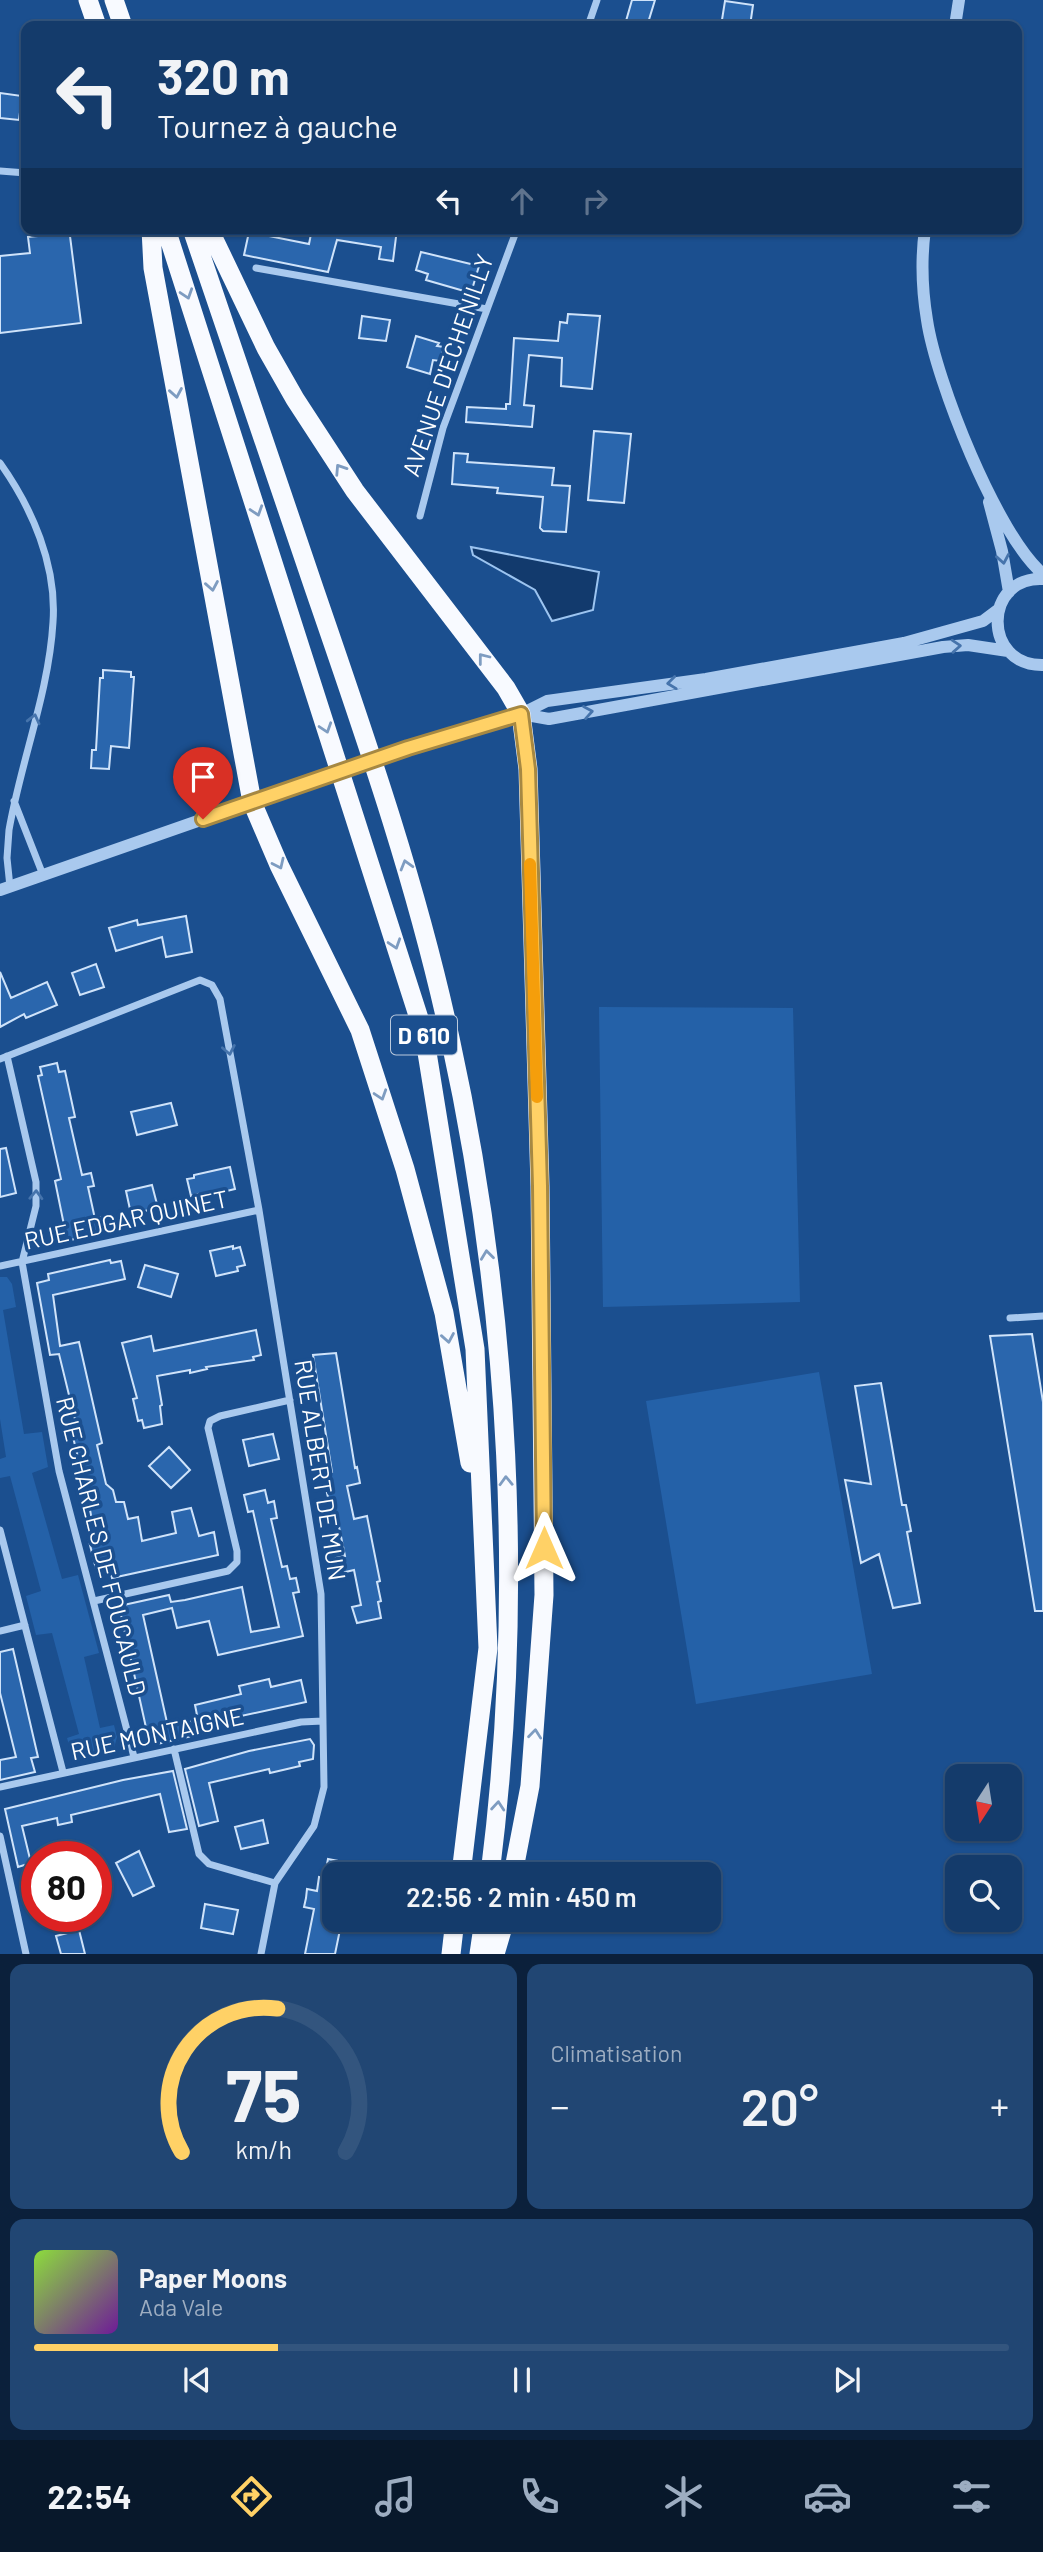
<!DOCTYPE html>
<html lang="fr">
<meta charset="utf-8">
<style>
body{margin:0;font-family:Barlow,sans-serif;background:#214673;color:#f1f3f6;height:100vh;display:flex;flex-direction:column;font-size:26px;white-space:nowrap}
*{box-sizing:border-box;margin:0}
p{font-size:23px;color:#9dadc1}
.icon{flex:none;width:38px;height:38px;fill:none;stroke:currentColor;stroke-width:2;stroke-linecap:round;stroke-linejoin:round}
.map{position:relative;height:1954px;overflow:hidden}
.drawer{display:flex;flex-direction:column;gap:10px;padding:10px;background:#0b203b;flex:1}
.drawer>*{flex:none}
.top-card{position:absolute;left:21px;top:21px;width:1001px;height:214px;border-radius:14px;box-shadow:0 2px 5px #0004,0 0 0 2px #33557e;background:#143b6b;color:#f1f3f6;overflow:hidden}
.needle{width:46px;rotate:192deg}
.tools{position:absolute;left:945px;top:1764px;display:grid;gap:14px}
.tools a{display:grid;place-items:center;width:77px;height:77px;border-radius:14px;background:#143b6b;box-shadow:0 2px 5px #0004,0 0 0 2px #33557e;font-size:35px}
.speed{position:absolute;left:21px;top:1841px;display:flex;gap:14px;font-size:35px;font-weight:700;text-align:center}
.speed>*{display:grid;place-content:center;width:91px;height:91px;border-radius:50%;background:#143b6b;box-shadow:0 2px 5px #0004,0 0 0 2px #33557e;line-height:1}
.speed .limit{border:10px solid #d22;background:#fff;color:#111}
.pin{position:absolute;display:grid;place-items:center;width:60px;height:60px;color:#fff;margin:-72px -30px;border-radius:50% 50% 50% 0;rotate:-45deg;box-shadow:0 0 7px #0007}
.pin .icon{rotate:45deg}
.me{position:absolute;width:77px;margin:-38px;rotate:0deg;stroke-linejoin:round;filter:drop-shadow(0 0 5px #0008)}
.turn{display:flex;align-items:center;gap:24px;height:147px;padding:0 21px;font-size:32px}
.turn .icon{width:91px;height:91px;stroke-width:2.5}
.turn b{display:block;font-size:49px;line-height:60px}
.lanes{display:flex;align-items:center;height:66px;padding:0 21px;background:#0003;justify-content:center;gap:35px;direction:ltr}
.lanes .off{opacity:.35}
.big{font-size:52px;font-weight:600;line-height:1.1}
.drawer .card{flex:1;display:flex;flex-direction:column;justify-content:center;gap:10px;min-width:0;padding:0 24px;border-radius:14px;background:#214673}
.drawer .dial{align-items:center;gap:0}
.dial svg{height:182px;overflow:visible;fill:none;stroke:#33557e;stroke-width:7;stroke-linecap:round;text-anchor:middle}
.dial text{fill:#f1f3f6;stroke:none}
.song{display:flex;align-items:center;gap:21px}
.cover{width:84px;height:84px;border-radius:10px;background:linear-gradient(135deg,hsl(90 70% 55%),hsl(280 70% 35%))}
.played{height:7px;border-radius:4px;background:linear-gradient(90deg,#ffd166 25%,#33557e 25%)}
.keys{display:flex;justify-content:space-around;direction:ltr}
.heat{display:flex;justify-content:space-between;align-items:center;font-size:38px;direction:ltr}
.drawer .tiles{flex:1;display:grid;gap:10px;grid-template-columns:1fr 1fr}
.card:last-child{grid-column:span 2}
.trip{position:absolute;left:322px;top:1862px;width:399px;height:70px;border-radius:14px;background:#143b6b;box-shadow:0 2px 5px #0004,0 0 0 2px #33557e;font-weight:600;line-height:70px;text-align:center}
.tabs{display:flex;height:112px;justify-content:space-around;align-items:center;background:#08182b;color:#9dadc1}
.tabs .icon{width:49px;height:49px}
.tabs .active{color:#ffd166}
.tabs b{font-size:32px;color:#f1f3f6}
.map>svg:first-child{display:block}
</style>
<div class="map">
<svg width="1043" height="1954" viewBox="0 0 1043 1954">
<rect width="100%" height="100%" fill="#1b4f8f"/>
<path fill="#2461a8" d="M599,1007L793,1008L800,1302L603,1307Z
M0,1277H7L12,1284L16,1307L3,1310L24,1434L42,1432L48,1467L32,1473L62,1579L78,1575L99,1653L84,1657L100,1728L114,1725L117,1737L114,1748L78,1756L71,1752L67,1738L79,1734L52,1633L36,1635L26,1596L41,1591L10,1476L0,1478V1459L6,1457L0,1419Z
M819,1372L872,1674L696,1704L646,1401Z"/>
<path fill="#123a6d" stroke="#9cc4f0" stroke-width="2" d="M471,547L599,572L593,610L552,621L535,590L473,555Z"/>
<path fill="#2a66ad" stroke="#cfe3fa" stroke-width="2" d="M632,0H655L647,26L626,21Z
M725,1L753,5L750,26H721Z
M0,93L22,96L19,120L0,118Z
M312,229H397L393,261L379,259L381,247L337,240L328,272L244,255L249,232L309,244Z
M58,234L70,236L81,323L0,333V256L30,253L28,237Z
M421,252L479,266L471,293L426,280L428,274L416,270Z
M568,314L600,316L592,389L561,386L562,358L529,355L524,405L534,406L532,427L466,422L467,407L506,409V404H510L514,338L558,341L560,322L567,323Z
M362,316L390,320L386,341L359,338Z
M416,336L439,343L437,346L444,347L440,361L433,360L430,374L407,367Z
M594,431L631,434L624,503L588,500Z
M454,453L468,454L467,462L554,468L552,485L570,486L566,532L543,531L540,528L543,497L497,493L498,488L452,484Z
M103,670L131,672V677H134L129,748L111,746L109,769L91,768L92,750H96L100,678H103Z
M186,916L192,952L166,957L162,937L116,951L109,928L137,920L138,925Z
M96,964L104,987L80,995L72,973Z
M0,972L11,998L47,982L57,1005L26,1018L24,1014L0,1027Z
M57,1063L59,1072L65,1071L75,1117L69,1118L82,1175L91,1173L94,1186L88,1187L95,1219L111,1214L115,1230L57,1243L54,1227L64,1225L55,1181L61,1179L38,1076L42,1075L40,1067Z
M171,1103L177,1125L137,1135L131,1112Z
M6,1148L16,1193L0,1197V1149Z
M230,1167L235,1189L198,1198V1194L191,1196L187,1179L194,1178V1175Z
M152,1185L158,1208L131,1214L126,1191Z
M233,1246V1249L240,1247L245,1265L237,1267L238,1271L216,1276L210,1251Z
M110,1260L111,1263L121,1261L125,1279L53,1295L60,1346L79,1342L102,1443L97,1445L106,1484L113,1490L116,1502H124L128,1519L138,1517L142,1541L176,1533L172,1512L191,1508L199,1536L214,1532L218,1555L112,1578L111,1573L98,1576L96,1569L89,1541H92L89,1528L93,1527L88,1498L73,1437L79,1436L59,1354L50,1355L37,1283L49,1280L48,1274Z
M145,1265L178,1274L171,1297L138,1287Z
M256,1330L261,1355L253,1357L254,1360L206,1367L207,1369L190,1373V1370L157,1376L162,1405L160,1406L162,1424L144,1428L142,1420L138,1421L133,1399L137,1398L122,1343L151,1336L154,1351Z
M1032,1334L1043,1402V1611H1035L990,1336Z
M336,1353L355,1468L357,1467L360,1483L347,1486L354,1519L367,1516L380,1581L377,1582L381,1601L378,1602L381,1618L357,1623L352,1607L361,1605L354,1570L341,1573L336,1558L345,1556L337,1517L333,1518L327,1493L331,1492L327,1473L332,1472L313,1355Z
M881,1383L902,1505H906L911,1531L907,1532L920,1603L893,1608L879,1554L861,1563L845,1480L871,1484L855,1386Z
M273,1434L279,1459L249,1466L243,1440Z
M169,1447L190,1470L171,1488L149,1466Z
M265,1490L268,1503L274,1501L277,1518L271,1519L282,1567L287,1566L290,1579L296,1578L299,1592L293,1593L303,1636L218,1655L209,1621L177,1628L172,1608L143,1615L168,1727L198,1720L201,1734L157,1744L154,1730L147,1732L119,1606L169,1595L171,1602L185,1600L242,1587L251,1632L279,1627L253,1511L248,1512L244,1495Z
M13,1649L38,1757L31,1758L35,1772L0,1780V1760L16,1757L0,1693V1652Z
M269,1679L271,1687L301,1680L306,1702L199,1725L195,1705L241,1694L239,1686Z
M310,1739L314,1745L313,1759L299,1762L300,1766L270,1773L269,1769L209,1783L218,1821L199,1826L185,1769L249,1751Z
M173,1771L187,1829L169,1832L160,1794L143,1798L71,1815L72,1822L58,1825L57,1818L22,1826L31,1863L18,1867L5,1809L123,1780Z
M263,1820L268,1843L241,1849L235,1827Z
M139,1851L154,1886L133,1896L116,1863Z
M328,1859L370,1867L369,1874H325Z
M319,1877L334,1880V1920H342L335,1954H305L314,1909L304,1907L306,1898L307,1889L317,1891Z
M205,1904L238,1910L233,1934L201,1928Z
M79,1930L85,1954H61L56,1936Z"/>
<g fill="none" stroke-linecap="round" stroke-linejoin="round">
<path stroke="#a9c9ee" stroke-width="7" d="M588,26L597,0
M0,171L26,173
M256,268L487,309
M0,463C32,508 57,565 53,622C49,692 21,761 9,830L7,858L10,887
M420,516L443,428L517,229
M14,801L43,875
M7,1056L36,1182V1206L22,1262L59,1471L134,1757
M0,1059L200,980L212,985L220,999L259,1210L321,1594L324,1787L314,1826L275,1883L261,1954
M0,1266L259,1210
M1010,1318L1043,1316
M0,1530L63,1772
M94,1601L228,1571L237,1562V1551L208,1428L210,1421L220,1416L290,1400
M0,1631L25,1625
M174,1749L199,1854L209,1864L275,1883
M0,1787L301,1722L323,1721
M0,1836L26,1954"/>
<path stroke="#a9c9ee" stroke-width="12" d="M955,26L959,0
M925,229C921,259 922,290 927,320C936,381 997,535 1043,574
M989,502L1002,551L1009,592
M1043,579C983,576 982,666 1043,665
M521,714L549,719L943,647L968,645L1008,651
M407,748L521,714L547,701L706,679L904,643L983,621L999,609
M0,890L315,780"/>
<path stroke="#f8faff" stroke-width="19" d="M88,0L97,26
M114,0L123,26
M151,229L153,268L252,802L279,865L360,1030L405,1169L444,1313L470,1463
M166,229L424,1034L475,1349L488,1648L461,1874
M192,229C233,350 274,471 315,591C366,739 417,885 450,1038C510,1311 525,1597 490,1874
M209,229L266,348L295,399L355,491L506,688L521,714L528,769L540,1186L544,1595L530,1786L513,1874
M451,1954L455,1920
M479,1954L484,1920
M495,1954L505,1920"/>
<path stroke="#a9c9ee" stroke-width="12" d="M315,780L407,748"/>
</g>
<defs><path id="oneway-chevron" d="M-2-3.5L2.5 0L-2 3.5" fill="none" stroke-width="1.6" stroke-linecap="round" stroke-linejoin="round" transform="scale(1.75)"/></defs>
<g stroke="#7e9cc1">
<use href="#oneway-chevron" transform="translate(187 294) rotate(72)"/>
<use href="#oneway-chevron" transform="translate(176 393) rotate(80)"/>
<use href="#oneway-chevron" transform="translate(340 469) rotate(-123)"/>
<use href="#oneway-chevron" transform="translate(257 511) rotate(72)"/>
<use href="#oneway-chevron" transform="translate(212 586) rotate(80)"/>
<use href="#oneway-chevron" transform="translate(483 658) rotate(-128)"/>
<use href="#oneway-chevron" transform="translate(326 728) rotate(72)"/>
<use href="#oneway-chevron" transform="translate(279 864) rotate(65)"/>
<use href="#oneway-chevron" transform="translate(406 865) rotate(-106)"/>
<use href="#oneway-chevron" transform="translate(395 944) rotate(72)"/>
<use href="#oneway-chevron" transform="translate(381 1095) rotate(72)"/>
<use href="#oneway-chevron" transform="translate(487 1255) rotate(-97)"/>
<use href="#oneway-chevron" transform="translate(448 1338) rotate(80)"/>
<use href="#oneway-chevron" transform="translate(506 1481) rotate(-92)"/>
<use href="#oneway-chevron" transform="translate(535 1734) rotate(-84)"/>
<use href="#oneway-chevron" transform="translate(498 1806) rotate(-85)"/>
</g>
<g stroke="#4674ac">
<use href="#oneway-chevron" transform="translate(1003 559) rotate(80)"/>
<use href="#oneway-chevron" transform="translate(956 646) rotate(-4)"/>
<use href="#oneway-chevron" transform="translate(672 683) rotate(173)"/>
<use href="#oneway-chevron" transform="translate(588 712) rotate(-10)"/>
<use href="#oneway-chevron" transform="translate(34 719) rotate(-76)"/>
<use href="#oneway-chevron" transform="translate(229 1050) rotate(79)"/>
<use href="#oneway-chevron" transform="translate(36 1195) rotate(-88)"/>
</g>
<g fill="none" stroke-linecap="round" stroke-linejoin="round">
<defs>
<path id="route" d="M203,819L408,748L521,714L528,769L540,1186L544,1548"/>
</defs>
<use href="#route" stroke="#a68842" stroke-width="18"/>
<use href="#route" stroke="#ffd166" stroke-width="12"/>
<path stroke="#f59e0b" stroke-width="12" d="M530,864L537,1097"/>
</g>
<g text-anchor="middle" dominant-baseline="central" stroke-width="7" stroke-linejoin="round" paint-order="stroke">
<rect fill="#1b4f8f" stroke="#bbcadd" stroke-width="2" x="391" y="1015.5" width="66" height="39" rx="5"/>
<g font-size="23" font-weight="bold" fill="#fff">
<text x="424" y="1035">D 610</text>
</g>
<g font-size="24" fill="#fff" stroke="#1b4f8f">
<text transform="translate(447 365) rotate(-71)">AVENUE D'ECHENILLY</text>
<text transform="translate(126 1219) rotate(-12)">RUE EDGAR QUINET</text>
<text transform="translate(321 1470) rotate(81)">RUE ALBERT DE MUN</text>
<text transform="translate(102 1546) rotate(76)">RUE CHARLES DE FOUCAULD</text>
<text transform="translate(157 1733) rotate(-12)">RUE MONTAIGNE</text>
</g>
</g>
</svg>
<div class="tools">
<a><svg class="needle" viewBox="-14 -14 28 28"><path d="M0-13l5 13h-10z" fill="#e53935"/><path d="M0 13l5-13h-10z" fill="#9dadc1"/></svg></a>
<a><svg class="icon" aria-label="search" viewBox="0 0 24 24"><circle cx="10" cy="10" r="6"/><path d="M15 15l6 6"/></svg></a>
</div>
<div class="speed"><div class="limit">80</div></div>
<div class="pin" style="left:203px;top:819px;background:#d93025"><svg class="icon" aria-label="arrive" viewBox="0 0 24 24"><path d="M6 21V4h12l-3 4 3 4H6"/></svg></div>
<svg class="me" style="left:544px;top:1548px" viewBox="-20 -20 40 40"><path d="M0-17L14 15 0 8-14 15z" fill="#ffd166" stroke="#fff" stroke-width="4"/></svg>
<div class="trip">22:56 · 2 min · 450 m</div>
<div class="top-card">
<div class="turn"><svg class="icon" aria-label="left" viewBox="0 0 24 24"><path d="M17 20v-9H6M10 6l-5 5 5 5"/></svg><div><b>320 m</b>Tournez à gauche</div></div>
<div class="lanes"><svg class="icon" aria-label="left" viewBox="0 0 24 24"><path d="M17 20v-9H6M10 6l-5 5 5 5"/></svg><svg class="icon off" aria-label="ahead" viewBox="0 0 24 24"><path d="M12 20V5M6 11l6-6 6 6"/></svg><svg class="icon off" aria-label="right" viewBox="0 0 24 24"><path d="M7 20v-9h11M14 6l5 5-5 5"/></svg></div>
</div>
</div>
<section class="drawer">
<div class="tiles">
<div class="card dial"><svg viewBox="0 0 100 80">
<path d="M14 69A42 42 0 1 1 86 69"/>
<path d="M14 69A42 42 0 0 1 56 6" stroke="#ffd166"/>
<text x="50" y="56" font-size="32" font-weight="700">75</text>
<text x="50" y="72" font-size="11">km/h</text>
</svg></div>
<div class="card"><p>Climatisation</p>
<div class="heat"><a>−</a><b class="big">20°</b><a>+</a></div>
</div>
<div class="card">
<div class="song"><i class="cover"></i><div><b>Paper Moons</b><p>Ada Vale</p></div></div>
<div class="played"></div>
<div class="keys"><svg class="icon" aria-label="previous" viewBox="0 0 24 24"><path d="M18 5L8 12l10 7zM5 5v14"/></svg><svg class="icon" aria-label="pause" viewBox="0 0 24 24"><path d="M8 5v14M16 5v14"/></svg><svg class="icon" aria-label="next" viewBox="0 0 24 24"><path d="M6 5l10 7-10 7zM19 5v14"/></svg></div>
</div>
</div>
</section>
<nav class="tabs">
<b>22:54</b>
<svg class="icon active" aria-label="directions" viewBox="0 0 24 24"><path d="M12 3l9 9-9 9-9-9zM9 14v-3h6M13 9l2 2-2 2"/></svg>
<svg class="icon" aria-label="music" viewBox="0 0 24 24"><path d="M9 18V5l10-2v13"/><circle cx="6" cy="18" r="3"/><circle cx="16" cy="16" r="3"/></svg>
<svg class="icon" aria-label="phone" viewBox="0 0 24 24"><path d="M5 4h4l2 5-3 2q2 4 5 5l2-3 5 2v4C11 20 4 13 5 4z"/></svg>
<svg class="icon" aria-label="climate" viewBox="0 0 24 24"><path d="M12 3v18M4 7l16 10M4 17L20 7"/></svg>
<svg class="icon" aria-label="car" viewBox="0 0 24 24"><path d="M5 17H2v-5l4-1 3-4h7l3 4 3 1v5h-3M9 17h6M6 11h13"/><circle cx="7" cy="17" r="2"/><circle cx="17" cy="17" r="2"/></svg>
<svg class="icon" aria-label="filters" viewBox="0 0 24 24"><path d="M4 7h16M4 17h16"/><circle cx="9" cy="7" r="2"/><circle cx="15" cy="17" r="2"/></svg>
</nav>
